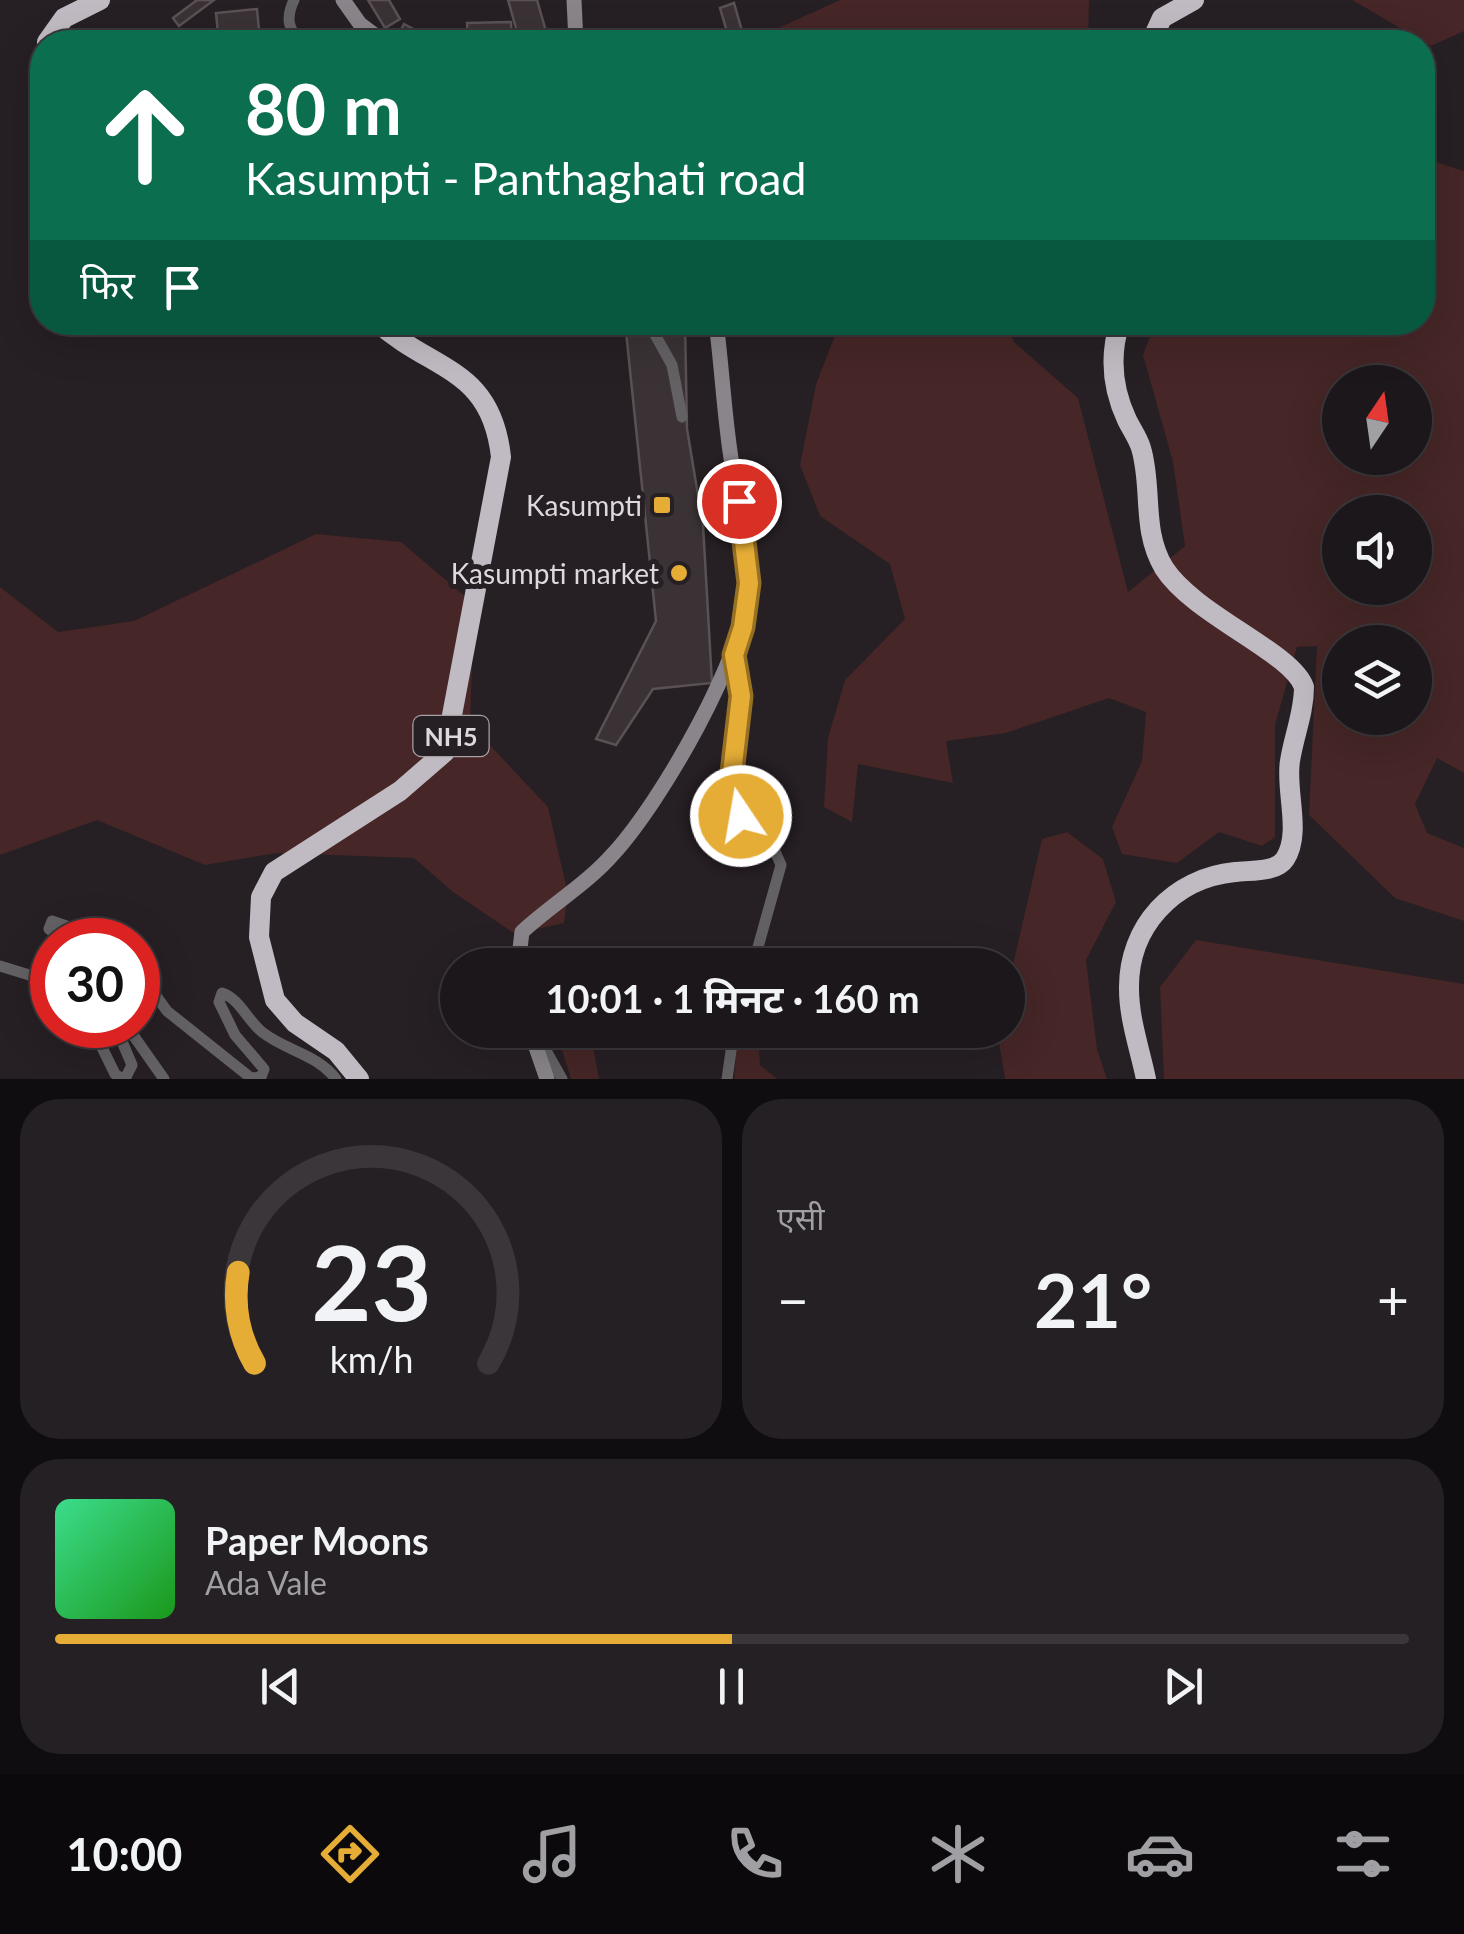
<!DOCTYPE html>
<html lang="hi">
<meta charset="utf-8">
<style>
body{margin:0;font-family:Lato,"Noto Sans Devanagari",sans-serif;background:#252024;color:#f1f3f6;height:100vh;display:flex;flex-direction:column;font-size:38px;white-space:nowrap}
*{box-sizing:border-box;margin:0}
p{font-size:32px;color:#a09fa3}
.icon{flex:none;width:55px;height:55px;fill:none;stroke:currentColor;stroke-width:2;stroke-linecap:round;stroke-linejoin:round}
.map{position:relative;height:1079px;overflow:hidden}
.sheet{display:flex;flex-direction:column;gap:20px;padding:20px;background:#0f0d0f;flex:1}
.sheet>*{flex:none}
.banner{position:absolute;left:30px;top:30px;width:1405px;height:305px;border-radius:40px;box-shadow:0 10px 40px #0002,0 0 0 2px #3a363a;background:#0b6e4f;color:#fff;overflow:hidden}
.needle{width:65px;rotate:13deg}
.controls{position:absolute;left:1322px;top:365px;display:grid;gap:20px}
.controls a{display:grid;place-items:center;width:110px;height:110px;border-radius:50%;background:#1c171b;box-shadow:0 10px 40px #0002,0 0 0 2px #3a363a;font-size:50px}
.speed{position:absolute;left:30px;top:918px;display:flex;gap:20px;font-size:50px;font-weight:700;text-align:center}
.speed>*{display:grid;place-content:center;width:130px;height:130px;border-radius:50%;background:#1c171b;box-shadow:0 10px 40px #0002,0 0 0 2px #3a363a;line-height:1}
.speed .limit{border:15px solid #d22;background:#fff;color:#111}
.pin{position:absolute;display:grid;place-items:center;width:85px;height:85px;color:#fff;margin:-42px;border:5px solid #fff;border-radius:50%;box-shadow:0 2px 10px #0007}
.me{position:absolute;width:110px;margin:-55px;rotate:348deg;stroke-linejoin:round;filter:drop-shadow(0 0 8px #0008)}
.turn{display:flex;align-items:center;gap:35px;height:210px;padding:0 50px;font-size:45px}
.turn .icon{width:130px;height:130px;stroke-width:2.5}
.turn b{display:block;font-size:70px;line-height:85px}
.then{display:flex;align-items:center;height:95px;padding:0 50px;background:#0003;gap:20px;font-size:38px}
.big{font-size:75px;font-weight:700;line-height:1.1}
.sheet .card{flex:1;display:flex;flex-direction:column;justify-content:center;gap:15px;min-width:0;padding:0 35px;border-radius:40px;background:#252024}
.sheet .dial{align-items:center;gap:0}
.dial svg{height:260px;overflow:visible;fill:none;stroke:#3a363a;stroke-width:7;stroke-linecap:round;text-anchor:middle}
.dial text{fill:#f1f3f6;stroke:none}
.song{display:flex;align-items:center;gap:30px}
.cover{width:120px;height:120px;border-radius:15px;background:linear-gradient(135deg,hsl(150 70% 55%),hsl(120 70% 35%))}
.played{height:10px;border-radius:5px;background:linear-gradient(90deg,#e6ad36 50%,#3a363a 50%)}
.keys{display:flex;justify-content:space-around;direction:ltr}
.heat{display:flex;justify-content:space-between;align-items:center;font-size:55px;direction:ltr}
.sheet .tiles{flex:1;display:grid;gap:20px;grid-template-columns:1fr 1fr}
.card:last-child{grid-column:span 2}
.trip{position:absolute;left:440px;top:948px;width:585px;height:100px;border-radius:50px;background:#1c171b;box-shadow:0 10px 40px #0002,0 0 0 2px #3a363a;font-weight:700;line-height:100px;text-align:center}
.tabs{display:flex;height:160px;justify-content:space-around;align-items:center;background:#0b090b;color:#a09fa3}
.tabs .icon{width:70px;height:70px}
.tabs .on{color:#e6ad36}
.tabs b{font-size:45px;color:#f1f3f6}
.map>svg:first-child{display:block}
</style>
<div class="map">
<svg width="1464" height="1079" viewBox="0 0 1464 1079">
<rect width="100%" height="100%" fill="#261f24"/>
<path fill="#462626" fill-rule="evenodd" d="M840,0H1089L1088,42H776L772,31Z
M1352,0H1464V31L1431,46Z
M1423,158L1464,171V773L1437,758L1415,804L1427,833L1464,848V921L1395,898L1309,815L1317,646L1297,647L1275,725V837L1262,846L1219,832L1177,863L1122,854L1112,827L1142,761L1146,712L1109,698L1006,733L946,741L953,783L858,764L852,822L824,807L828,738L845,680L905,619L890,564L820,516L800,465L816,384L840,323H1005L1014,342L1078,398L1128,592L1185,546L1173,462L1143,355L1155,323L1422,322ZM1340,382H1415V458H1340ZM1340,512H1415V588H1340ZM1340,642H1415V718H1340Z
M316,534L401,542L474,604L470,724L548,807L568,894L564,923L515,934L453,892L414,858L277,853L205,865L97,820L0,855V587L58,632L134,621Z
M1067,832L1103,859L1116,902L1086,960L1097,1049L1107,1079H1005L997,1030H1008V986L1042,839Z
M1196,940L1464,984V1079H1164L1160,987Z
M556,1030H590L599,1079H571Z
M738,1030H758L760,1065L777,1079H734Z"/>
<path fill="#3a3234" stroke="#5a5154" stroke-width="2.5" d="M197,0H214L179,26L173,18Z
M368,0H389L400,19L385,28Z
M508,0H537L549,42H520Z
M734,3L744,38L730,42L720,8Z
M257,9L259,30L218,34L216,13Z
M511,22L512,42H468L467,23Z
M404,24L438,42H406L397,38Z
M625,322H685L687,429L703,525L712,683L653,689L616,745L596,739L656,621Z"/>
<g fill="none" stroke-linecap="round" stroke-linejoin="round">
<path stroke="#636164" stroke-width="11" d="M294,0C286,17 287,30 302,42
M648,322L672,365L682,417
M734,655L741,696L731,802L774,849L781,865L753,965
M64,940L49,929L52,921L107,940
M0,966L52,982
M138,971L167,1011L251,1078L261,1077L264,1069L235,1035L219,1002L222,993C239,998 248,1021 262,1032C286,1051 317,1054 336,1079
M91,1025L115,1074L122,1079
M115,1025L132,1065L125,1079
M126,1025L164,1079
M539,1038L562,1079
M727,1079L734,1030"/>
<path stroke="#89858a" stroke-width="15" d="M343,0L360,24L384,42
M574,0L576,42
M518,965L522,932C551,905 587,884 614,853C662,800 745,656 749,586C751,544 737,500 731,458C724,413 722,368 716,322
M530,1030L547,1079"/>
<path stroke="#c0bac2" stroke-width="20" d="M47,42L64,18L100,0
M1151,42L1162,18L1194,0
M1120,322C1109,356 1112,388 1127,420C1132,430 1138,438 1141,448C1153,488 1141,530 1164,568C1194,615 1292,652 1304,687C1304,713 1294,735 1290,761C1285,790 1302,833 1285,859C1276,873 1249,870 1235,872C1173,878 1128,927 1129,989C1129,1019 1140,1050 1146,1079
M359,1079L336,1051L295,1023L275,1000L259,937L261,897L274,872L400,791L445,752L501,457C491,367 433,372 377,322"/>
</g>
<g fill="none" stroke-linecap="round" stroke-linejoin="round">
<defs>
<path id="route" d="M739,501L749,583L743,627L734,655L741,696L730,790L741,816"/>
</defs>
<use href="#route" stroke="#967023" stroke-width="25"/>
<use href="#route" stroke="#e6ad36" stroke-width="18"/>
</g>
<g fill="#e6ad36" stroke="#261f24" stroke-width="4">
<rect x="652" y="495" width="20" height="20" rx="5"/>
<circle cx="679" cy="573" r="10"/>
</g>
<g text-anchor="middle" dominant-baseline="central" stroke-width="10" stroke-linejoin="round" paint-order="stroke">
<rect fill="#261f24" stroke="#a7a1a5" stroke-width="2.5" x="413.5" y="716" width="75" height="40" rx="8"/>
<g font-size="25" font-weight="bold" fill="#ded9dc">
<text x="451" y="736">NH5</text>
</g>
<g font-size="28" fill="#ded9dc" stroke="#261f24" text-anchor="end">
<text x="642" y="505">Kasumpti</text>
<text x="659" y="573">Kasumpti market</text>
</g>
</g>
</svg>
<div class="controls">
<a><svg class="needle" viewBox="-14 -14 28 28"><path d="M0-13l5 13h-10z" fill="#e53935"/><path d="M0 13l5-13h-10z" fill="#a09fa3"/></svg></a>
<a><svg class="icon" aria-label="sound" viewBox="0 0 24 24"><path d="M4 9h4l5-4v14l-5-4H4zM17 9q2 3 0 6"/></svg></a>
<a><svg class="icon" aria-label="layers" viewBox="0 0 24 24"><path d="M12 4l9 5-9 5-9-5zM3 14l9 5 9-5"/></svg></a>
</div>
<div class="speed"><div class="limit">30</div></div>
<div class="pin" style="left:739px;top:501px;background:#d93025"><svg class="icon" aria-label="arrive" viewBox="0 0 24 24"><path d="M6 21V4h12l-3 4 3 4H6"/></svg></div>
<svg class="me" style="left:741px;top:816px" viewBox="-20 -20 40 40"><circle r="17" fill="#e6ad36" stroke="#fff" stroke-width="3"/><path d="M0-11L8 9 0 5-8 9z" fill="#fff"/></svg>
<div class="trip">10:01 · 1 मिनट · 160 m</div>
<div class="banner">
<div class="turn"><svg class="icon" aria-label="ahead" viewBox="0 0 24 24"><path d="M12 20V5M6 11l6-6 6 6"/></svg><div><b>80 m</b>Kasumpti - Panthaghati road</div></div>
<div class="then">फिर<svg class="icon" aria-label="arrive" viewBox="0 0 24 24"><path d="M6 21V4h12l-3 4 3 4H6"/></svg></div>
</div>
</div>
<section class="sheet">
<div class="tiles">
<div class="card dial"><svg viewBox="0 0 100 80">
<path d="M14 69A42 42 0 1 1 86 69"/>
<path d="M14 69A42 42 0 0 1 9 41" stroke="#e6ad36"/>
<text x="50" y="56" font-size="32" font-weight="700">23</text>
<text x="50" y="72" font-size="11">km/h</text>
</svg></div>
<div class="card"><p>एसी</p>
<div class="heat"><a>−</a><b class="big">21°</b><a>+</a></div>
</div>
<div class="card">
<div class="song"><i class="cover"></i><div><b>Paper Moons</b><p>Ada Vale</p></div></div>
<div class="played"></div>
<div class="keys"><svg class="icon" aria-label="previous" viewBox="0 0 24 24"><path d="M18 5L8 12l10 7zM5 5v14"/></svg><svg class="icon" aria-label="pause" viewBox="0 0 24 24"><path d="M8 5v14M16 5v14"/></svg><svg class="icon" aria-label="next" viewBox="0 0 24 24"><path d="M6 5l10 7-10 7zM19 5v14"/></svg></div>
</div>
</div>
</section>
<nav class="tabs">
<b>10:00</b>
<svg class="icon on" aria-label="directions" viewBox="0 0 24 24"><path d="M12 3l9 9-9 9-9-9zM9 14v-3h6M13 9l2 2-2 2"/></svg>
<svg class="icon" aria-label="music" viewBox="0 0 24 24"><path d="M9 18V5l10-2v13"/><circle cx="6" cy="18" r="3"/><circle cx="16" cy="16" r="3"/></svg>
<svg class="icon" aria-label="phone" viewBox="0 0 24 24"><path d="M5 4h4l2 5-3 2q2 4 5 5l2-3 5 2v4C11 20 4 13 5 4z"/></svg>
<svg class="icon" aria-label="climate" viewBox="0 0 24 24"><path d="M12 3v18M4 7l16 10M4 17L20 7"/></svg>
<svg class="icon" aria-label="car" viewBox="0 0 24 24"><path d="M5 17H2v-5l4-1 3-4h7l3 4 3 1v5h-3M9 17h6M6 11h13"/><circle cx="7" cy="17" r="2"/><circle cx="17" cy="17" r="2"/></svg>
<svg class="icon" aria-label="filters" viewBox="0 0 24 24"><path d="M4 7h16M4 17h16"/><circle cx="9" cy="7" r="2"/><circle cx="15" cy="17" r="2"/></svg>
</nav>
